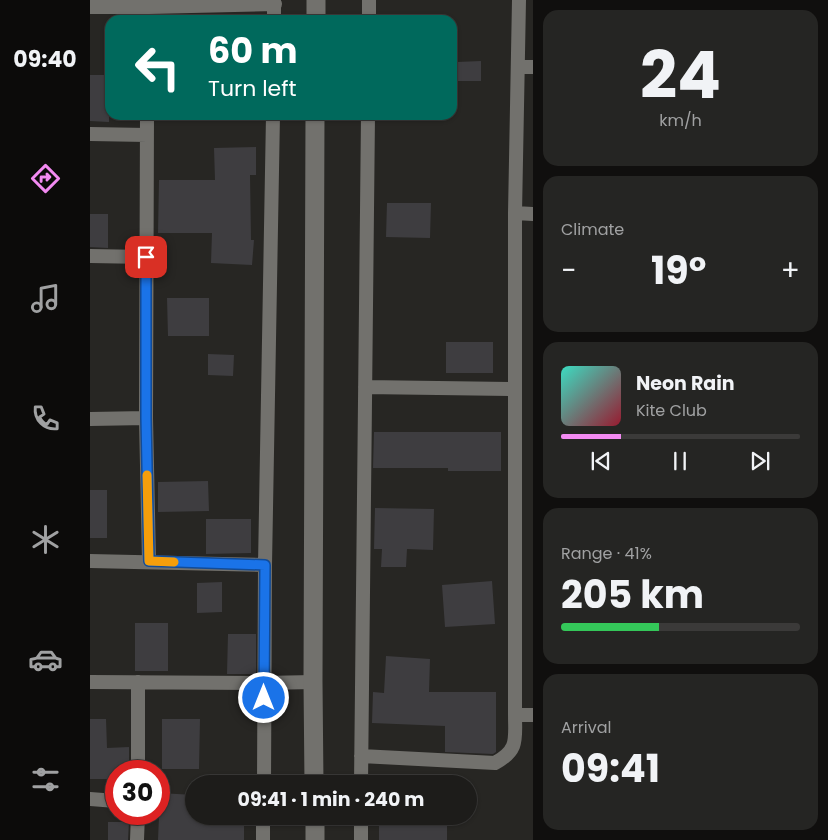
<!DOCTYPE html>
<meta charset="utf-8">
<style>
body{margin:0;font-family:Poppins,sans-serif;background:#252523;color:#f1f3f6;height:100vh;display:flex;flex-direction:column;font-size:19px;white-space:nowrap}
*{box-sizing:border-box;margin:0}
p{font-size:16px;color:#a0a1a2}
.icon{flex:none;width:28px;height:28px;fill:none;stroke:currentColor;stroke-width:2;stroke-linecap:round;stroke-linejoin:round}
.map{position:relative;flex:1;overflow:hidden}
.panel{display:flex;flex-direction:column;gap:10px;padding:10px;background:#100f0e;width:295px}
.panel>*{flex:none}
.guide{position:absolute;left:15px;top:15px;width:352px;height:105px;border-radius:15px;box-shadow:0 1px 4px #0004,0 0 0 1px #3b3a39;background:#00695c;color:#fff;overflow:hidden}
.speed{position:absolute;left:15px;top:760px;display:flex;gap:10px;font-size:25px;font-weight:700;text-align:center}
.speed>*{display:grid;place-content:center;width:65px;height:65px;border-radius:50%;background:#1d1c1a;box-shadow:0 1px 4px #0004,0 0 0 1px #3b3a39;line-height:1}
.speed .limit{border:8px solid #d22;background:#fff;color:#111}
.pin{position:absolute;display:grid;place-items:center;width:42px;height:42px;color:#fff;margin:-21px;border-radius:10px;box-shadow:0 2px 8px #0006}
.me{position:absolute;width:55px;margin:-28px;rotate:0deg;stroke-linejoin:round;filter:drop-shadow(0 0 4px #0008)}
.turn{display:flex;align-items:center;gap:18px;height:105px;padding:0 20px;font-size:22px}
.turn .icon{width:65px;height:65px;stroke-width:2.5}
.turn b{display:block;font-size:35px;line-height:42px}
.big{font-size:38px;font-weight:700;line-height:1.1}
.panel .tile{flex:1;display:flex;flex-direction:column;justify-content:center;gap:8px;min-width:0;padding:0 18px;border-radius:15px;background:#252523}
.panel .dial{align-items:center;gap:0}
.dial b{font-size:65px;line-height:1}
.song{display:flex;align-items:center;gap:15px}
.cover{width:60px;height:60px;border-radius:8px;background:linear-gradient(135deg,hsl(170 70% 55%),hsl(350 70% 35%))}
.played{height:5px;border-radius:2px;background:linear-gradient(90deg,#f38af2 25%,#3b3a39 25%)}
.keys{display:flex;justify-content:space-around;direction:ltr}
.heat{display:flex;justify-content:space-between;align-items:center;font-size:28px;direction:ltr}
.charge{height:8px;border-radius:4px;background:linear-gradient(90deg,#34c759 41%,#3b3a39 0)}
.trip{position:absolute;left:95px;top:775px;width:292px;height:50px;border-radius:25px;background:#1d1c1a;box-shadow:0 1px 4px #0004,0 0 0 1px #3b3a39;font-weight:700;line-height:50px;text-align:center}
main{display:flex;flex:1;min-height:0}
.menu{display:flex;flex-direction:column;width:90px;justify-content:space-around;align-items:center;background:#0c0b0a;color:#a0a1a2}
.menu .icon{width:35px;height:35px}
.menu .current{color:#f38af2}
.menu b{font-size:22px;color:#f1f3f6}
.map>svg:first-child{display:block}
</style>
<main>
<nav class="menu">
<b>09:40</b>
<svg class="icon current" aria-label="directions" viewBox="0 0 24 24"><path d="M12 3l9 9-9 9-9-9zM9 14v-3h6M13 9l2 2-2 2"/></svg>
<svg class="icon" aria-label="music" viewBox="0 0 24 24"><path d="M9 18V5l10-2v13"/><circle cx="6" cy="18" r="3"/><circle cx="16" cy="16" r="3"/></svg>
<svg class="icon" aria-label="phone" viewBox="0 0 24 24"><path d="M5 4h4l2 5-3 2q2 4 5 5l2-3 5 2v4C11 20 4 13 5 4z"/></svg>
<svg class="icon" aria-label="climate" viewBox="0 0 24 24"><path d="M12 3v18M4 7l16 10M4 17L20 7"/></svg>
<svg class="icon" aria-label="car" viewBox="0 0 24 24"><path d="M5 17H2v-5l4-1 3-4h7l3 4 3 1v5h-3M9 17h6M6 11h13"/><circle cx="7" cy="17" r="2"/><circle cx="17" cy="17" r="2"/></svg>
<svg class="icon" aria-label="filters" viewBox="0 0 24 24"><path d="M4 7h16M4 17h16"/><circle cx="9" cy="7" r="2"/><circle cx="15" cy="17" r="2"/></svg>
</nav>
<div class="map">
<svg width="443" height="840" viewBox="0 0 443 840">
<rect width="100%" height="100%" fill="#272623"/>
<path fill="#3e3d40" d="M391,61V81H367V62Z
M0,75H19V122L0,121Z
M166,147V175H160L161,240H164L162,265L121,263L122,233H68L69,180H125L124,148Z
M297,203H341L340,238L296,237Z
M0,214H18V248L0,247Z
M77,298H119V336H78Z
M356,342H403V373H356Z
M118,354L144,355L143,376L118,375Z
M284,432H411V471H358V468H283Z
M118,481L119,511L68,512V482Z
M0,490H17V538H0Z
M285,508L344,509L343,550L317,549L316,567H291L292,549H284Z
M116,519H161V553L116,554Z
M402,581L405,624L355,627L352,585Z
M132,582V612L107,613V583Z
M45,623H78V671H45Z
M138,634H166V674H137Z
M296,656L340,659L339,692H406V752L403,754L355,752V726L282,723L283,692L294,693Z
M0,719H16L17,748L39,747V771H26V779H0Z
M72,719H110L109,769H72Z
M70,793L104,795V816H154V840H68Z
M289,816H357V840H289Z
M18,822H39L38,840H18Z"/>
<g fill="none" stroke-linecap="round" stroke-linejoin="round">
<path stroke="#72716d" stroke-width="14" d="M429,0L425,213V715H443
M0,7H59L185,4
M184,20V0
M279,20V0
M428,67H443
M57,115L56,418L59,561
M0,134L57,135
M425,213L443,214
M0,256L56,257
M275,387L425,389
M0,419L56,418
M0,561L175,565
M0,682L174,683L223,682
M271,756L405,763C429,750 425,739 425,715
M48,771V682
M174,784L175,565L183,115
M271,784L278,115
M0,799L26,801
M47,840L48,814
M173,840V816
M271,840V816"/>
<path stroke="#72716d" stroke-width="19" d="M226,20V0
M224,784L223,682L225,115
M225,816V840"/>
</g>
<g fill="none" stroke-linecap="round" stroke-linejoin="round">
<defs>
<path id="route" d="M56,257V418L59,561L175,565L174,698"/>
</defs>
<use href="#route" stroke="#114b97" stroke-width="12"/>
<use href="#route" stroke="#1a73e8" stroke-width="9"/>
<path stroke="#f59e0b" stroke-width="9" d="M57,475L59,561L84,562"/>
</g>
</svg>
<div class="speed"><div class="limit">30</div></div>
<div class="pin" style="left:56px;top:257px;background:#d93025"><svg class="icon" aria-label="arrive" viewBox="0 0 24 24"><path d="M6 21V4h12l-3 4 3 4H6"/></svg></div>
<svg class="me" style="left:174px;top:698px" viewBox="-20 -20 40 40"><circle r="17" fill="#1a73e8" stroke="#fff" stroke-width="3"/><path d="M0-11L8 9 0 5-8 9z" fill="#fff"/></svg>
<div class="trip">09:41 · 1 min · 240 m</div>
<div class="guide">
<div class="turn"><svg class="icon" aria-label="left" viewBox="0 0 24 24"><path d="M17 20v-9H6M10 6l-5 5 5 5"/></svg><div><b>60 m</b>Turn left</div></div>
</div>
</div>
<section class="panel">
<div class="tile dial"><b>24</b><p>km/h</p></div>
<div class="tile"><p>Climate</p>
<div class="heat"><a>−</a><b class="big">19°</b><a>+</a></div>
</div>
<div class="tile">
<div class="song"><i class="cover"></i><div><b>Neon Rain</b><p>Kite Club</p></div></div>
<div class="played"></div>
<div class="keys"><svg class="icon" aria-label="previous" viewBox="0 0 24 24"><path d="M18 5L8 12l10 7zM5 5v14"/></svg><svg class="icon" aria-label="pause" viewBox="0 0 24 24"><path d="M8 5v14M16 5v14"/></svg><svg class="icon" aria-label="next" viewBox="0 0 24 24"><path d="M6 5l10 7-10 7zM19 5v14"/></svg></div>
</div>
<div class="tile"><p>Range · 41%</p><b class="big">205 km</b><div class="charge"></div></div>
<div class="tile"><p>Arrival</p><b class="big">09:41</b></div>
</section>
</main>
